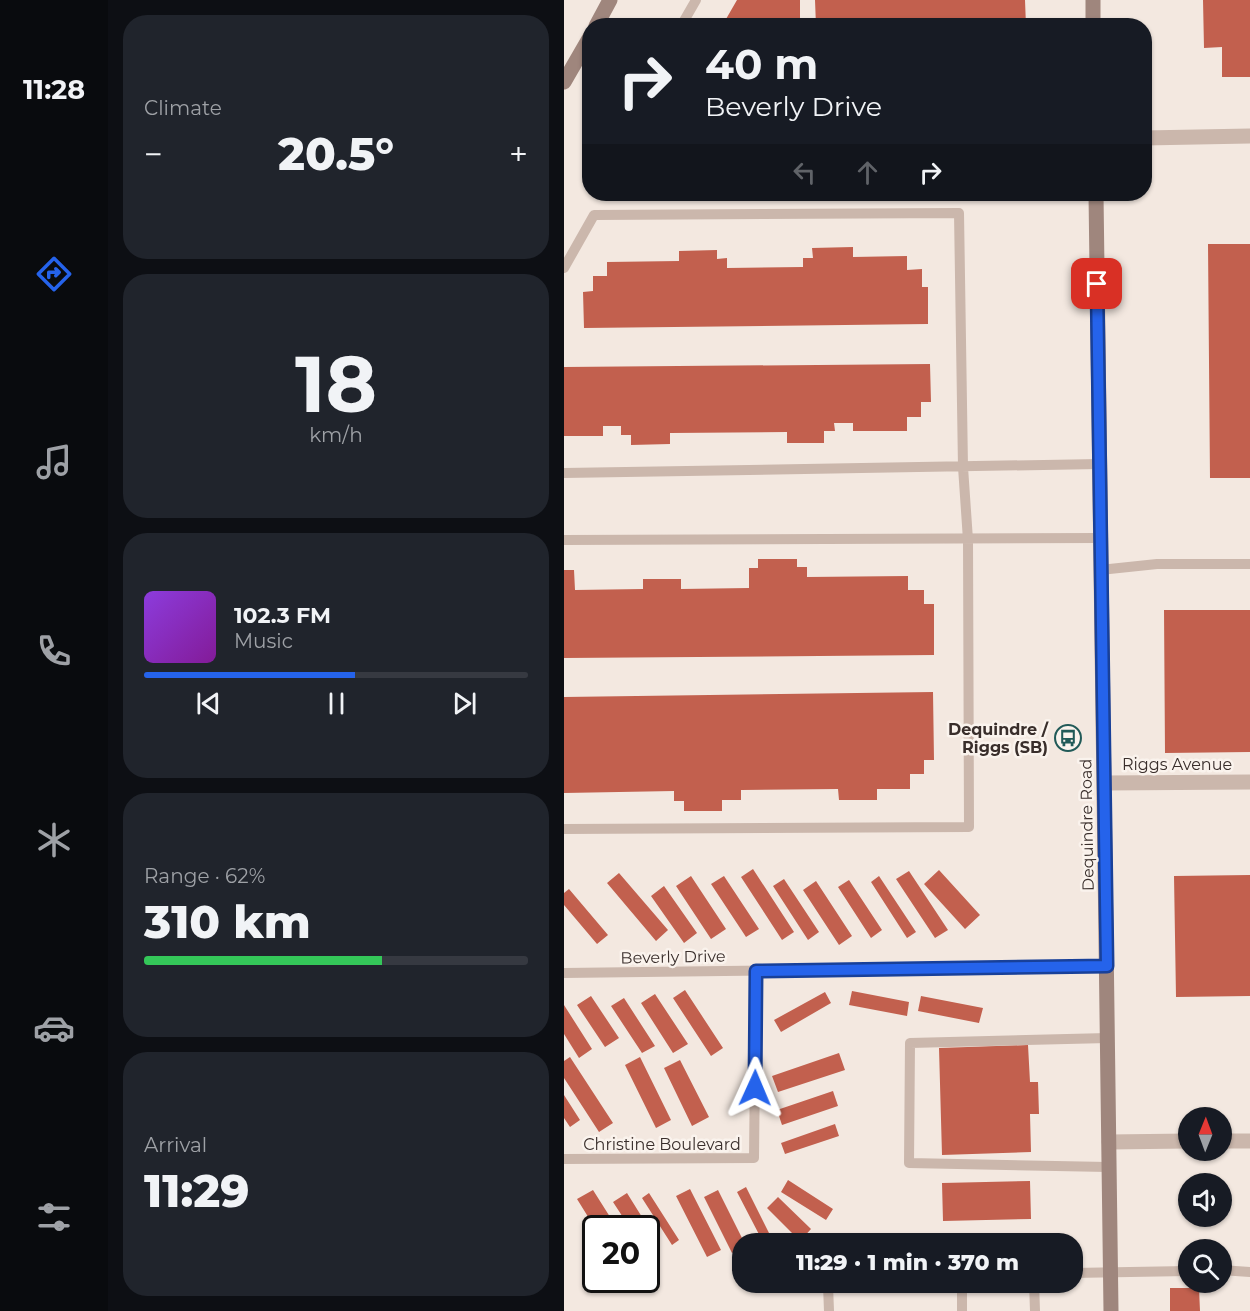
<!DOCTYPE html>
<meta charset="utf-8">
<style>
body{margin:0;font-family:Montserrat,sans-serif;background:#20242c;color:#f1f3f6;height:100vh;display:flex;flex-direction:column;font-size:22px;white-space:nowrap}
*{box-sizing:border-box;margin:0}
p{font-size:20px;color:#9ea1a6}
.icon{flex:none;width:33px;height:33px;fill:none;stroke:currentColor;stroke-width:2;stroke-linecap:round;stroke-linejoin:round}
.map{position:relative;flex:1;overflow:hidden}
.details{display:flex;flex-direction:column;gap:15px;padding:15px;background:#0d0f14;width:456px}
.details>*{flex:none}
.guide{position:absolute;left:18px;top:18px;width:570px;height:183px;border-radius:24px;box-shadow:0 2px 4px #0004;background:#171b24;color:#f1f3f6;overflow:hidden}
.needle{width:39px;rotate:1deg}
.fabs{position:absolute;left:614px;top:1107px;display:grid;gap:12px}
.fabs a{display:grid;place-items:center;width:54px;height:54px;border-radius:50%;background:#171b24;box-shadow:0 2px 4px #0004;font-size:30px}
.speed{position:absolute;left:18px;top:1215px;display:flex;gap:12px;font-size:30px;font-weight:700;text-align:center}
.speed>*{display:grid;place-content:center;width:78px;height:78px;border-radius:50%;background:#171b24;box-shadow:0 2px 4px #0004;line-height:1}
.speed .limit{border:3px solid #111;border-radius:9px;background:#fff;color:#111}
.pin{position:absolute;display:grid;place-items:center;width:51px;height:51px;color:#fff;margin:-26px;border-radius:12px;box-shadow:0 3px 9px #0006}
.me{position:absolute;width:66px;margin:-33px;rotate:1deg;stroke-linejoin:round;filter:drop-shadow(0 0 4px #0008)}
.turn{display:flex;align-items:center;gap:21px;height:126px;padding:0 24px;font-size:27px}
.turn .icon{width:78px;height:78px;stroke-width:2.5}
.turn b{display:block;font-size:42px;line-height:51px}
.lanes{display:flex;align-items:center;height:57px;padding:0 24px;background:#0003;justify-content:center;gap:30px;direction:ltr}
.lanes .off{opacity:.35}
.big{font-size:45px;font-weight:800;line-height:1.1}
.details .tile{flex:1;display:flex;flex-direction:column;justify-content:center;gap:9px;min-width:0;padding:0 21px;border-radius:24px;background:#20242c}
.details .dial{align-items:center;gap:0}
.dial b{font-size:78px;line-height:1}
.song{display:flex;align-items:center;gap:18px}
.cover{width:72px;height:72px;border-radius:9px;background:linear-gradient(135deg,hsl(270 70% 55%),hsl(290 70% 35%))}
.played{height:6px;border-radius:3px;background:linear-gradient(90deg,#2563eb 55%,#363941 55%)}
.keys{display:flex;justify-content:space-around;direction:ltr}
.heat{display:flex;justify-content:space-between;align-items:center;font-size:33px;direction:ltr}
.charge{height:9px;border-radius:4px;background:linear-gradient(90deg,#34c759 62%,#363941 0)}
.trip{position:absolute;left:168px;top:1233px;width:351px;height:60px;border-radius:24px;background:#171b24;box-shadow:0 2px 4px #0004;font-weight:800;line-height:60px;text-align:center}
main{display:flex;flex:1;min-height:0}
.menu{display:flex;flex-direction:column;width:108px;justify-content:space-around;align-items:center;background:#090b0e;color:#9ea1a6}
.menu .icon{width:42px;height:42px}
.menu .active{color:#2563eb}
.menu b{font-size:27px;color:#f1f3f6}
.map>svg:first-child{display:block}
</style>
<main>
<nav class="menu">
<b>11:28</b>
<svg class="icon active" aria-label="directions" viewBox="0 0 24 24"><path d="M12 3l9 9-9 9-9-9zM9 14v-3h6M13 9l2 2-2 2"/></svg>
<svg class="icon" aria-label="music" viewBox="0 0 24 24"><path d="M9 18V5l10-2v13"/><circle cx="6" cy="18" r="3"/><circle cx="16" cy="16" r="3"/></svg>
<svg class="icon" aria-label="phone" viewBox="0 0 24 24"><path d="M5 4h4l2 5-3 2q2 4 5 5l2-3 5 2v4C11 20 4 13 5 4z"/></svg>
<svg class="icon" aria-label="climate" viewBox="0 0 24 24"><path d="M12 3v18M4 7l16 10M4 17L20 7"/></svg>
<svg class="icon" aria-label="car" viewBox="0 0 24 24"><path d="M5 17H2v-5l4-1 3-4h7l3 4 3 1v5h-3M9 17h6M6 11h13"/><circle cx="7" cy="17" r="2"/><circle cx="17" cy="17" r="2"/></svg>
<svg class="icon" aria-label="filters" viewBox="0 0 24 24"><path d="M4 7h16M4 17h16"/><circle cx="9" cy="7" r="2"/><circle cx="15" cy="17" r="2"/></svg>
</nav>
<section class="details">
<div class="tile"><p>Climate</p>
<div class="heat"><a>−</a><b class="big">20.5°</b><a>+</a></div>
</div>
<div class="tile dial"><b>18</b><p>km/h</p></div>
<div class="tile">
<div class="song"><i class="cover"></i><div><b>102.3 FM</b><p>Music</p></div></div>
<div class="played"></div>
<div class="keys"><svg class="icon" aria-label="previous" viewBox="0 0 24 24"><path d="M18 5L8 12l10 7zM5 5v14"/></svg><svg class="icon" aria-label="pause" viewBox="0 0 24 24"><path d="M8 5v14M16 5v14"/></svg><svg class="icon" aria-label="next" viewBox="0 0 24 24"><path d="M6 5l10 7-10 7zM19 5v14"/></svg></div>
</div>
<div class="tile"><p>Range · 62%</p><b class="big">310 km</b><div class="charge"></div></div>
<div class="tile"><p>Arrival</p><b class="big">11:29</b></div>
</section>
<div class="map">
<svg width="686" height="1311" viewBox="0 0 686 1311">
<rect width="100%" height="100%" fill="#f3e8e0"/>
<path fill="#c2604e" d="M173,0H236V26H158Z
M251,0H461L462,26H252Z
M639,0H686V77H658V47L640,48Z
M644,244H686V478H646Z
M289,247V257L343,256V270L358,269V287H364V324L20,328L19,292L29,291V276H43V262L115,261V251L153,250V259L163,258V268L239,267V258H249L248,248Z
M366,364L367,402H357V417H343V431H289V423H270L271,431H260V443H223V432L106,433V444L67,445V435H57V426H39V436H0V367Z
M194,559H233V567H243V577L344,576V590H360V604H370V655L0,658V570H10L11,590L79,589V579H117V589L185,588V568H194Z
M600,610H686V752L601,753Z
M369,692L370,760H360V774H346V789H313V800H275L274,789L177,790V800H158V811H120V801H110V791L0,793V697Z
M189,869L230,932L218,940L177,877Z
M375,870L416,915L401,929L360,884Z
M345,871L384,930L371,938L332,879Z
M55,873L104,930L92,941L43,883Z
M686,875V996L612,997L610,876Z
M127,876L162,929L147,939L112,886Z
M160,876L195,929L182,937L147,884Z
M315,876L352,932L343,938L307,882Z
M220,879L255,932L244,940L209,886Z
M285,880L318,930L307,938L274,887Z
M252,881L288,936L275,945L239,890Z
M100,886L133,933L120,943L87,896Z
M5,889L44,935L33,944L0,905V893Z
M121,990L159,1048L147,1056L109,998Z
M288,991L345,1002L343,1016L285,1005Z
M261,992L267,1003L217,1032L210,1020Z
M91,994L124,1044L109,1053L77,1003Z
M27,996L55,1038L41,1047L13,1005Z
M357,996L419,1008L415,1023L354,1011Z
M60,998L91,1046L78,1053L47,1006Z
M0,1005L28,1049L15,1058L0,1034Z
M464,1045L466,1082H474L475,1114H466L467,1152L378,1155L375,1048Z
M275,1053L281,1070L214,1092L208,1076Z
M6,1057L49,1123L35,1132L0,1078V1061Z
M76,1057L107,1120L92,1128L61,1065Z
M116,1060L145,1117L128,1126L100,1068Z
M269,1091L274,1106L218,1125L213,1110Z
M0,1095L16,1120L6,1127L0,1118Z
M271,1124L275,1136L221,1154L217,1143Z
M224,1180L269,1209L262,1220L217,1192Z
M466,1181L467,1219L379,1221L378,1183Z
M182,1187L210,1243L208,1244H200L173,1192Z
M126,1189L157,1250L143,1257L112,1196Z
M29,1190L53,1228H31L13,1199Z
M154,1190L181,1244H178V1248L168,1253L140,1197Z
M63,1193L96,1246L82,1255V1228H66L49,1202Z
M85,1193L115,1240L108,1245L78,1198Z
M214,1197L247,1229L236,1241L203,1208Z
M606,1288H635L636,1311H606Z"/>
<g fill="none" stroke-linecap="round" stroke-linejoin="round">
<path stroke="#cbb7ac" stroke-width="10" d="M117,26L132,0
M0,268L30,215L395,213L399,467L404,540L405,827L0,829
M0,473L535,464
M0,540L536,538
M536,570L593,564H686
M0,973L543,966
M544,1038L346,1043L345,1163L544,1167
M0,1159L190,1158L192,971
M657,1270L686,1272
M508,1273L624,1271
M470,1282L471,1311
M265,1311L264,1285L267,1282
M398,1311V1282"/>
<path stroke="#cbb7ac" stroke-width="15" d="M580,138L686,136
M541,783L686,782
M657,1141H686
M545,1142L624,1141"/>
<path stroke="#9f867d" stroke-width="15" d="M529,0V26
M32,26L46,0
M0,82L26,37
M532,194L547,1311"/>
</g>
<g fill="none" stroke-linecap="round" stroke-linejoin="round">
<defs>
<path id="route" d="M191,1088L192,971L543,966L533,284"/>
</defs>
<use href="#route" stroke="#184099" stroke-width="15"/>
<use href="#route" stroke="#2563eb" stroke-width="10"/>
</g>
<defs>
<symbol id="bus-ring" viewBox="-11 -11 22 22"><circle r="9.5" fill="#faf3ed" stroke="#215a58" stroke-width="1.5"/><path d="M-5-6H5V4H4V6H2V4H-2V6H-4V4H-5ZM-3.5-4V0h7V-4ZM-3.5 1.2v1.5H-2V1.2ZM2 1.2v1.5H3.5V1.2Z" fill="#215a58"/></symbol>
</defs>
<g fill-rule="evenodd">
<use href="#bus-ring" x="489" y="723" width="30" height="30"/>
</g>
<g text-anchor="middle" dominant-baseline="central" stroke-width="5" stroke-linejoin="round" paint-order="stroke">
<g font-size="16" font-weight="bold" fill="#392e2b" stroke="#faf3ed" text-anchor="end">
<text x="484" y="729">Dequindre /<tspan x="484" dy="18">Riggs (SB)</tspan></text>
</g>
<g font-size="16" fill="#392e2b" stroke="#faf3ed">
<text x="613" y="764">Riggs Avenue</text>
<text transform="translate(523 825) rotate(-91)">Dequindre Road</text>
<text transform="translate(109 957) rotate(-1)">Beverly Drive</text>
<text x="98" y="1144">Christine Boulevard</text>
</g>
</g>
</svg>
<div class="fabs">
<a><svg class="needle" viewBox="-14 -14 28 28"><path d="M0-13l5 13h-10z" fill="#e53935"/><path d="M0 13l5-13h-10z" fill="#9ea1a6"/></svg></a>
<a><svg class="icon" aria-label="sound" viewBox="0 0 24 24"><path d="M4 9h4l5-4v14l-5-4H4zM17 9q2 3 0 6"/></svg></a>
<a><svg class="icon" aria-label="search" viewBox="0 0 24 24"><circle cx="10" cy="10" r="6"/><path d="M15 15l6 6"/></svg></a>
</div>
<div class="speed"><div class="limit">20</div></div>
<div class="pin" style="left:533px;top:284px;background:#d93025"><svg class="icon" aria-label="arrive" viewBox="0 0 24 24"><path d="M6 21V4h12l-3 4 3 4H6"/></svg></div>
<svg class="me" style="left:191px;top:1088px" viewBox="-20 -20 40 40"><path d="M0-17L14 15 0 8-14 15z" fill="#2563eb" stroke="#fff" stroke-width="4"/></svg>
<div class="trip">11:29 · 1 min · 370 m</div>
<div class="guide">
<div class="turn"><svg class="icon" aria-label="right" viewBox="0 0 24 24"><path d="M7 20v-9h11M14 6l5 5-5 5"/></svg><div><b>40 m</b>Beverly Drive</div></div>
<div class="lanes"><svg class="icon off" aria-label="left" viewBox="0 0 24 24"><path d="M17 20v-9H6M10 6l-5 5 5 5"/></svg><svg class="icon off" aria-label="ahead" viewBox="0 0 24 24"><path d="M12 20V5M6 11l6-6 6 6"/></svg><svg class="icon" aria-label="right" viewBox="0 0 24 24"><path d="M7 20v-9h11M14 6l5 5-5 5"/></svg></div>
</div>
</div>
</main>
